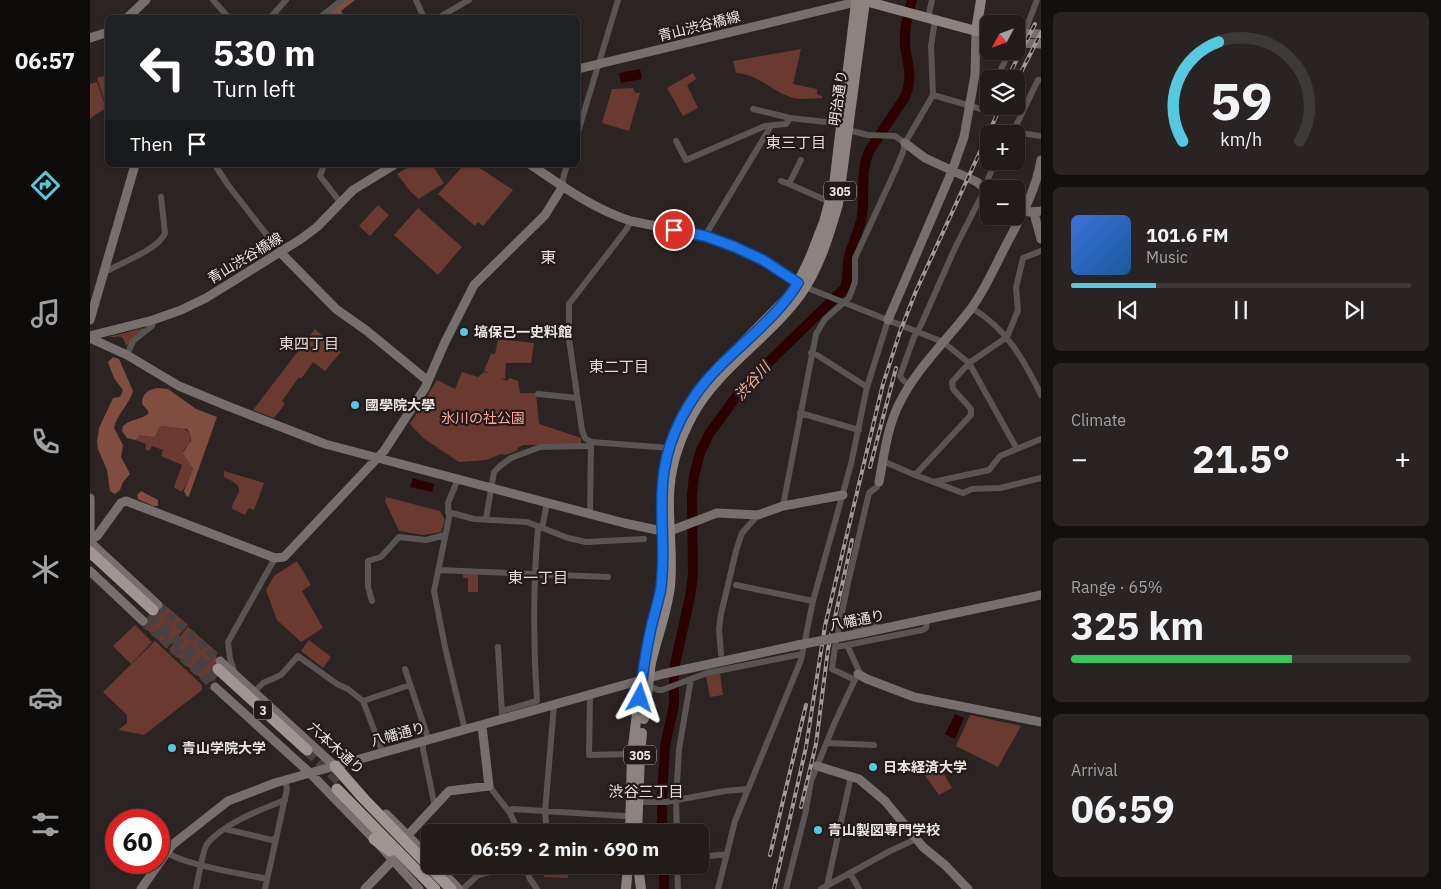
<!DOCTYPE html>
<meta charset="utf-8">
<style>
body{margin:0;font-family:"IBM Plex Sans","Noto Sans JP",sans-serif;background:#292423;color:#f1f3f6;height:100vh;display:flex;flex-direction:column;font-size:19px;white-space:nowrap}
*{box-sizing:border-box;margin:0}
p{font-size:16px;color:#a2a1a2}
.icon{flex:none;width:28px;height:28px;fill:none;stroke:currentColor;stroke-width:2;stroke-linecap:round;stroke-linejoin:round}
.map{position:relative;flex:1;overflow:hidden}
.sheet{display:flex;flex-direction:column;gap:12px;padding:12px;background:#120f0e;width:400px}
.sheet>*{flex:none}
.guide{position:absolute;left:15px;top:15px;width:475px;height:152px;border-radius:8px;box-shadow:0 1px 4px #0004,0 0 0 1px #3e3939;background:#202124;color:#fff;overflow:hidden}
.needle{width:32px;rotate:229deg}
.tools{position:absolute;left:890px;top:15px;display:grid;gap:10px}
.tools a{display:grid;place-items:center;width:45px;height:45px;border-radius:8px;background:#211b1a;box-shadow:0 1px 4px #0004,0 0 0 1px #3e3939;font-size:25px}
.speed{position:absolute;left:15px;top:809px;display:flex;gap:10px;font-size:25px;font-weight:700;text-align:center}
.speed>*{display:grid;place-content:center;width:65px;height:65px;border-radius:50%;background:#211b1a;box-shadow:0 1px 4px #0004,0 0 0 1px #3e3939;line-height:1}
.speed .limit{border:8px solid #d22;background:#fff;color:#111}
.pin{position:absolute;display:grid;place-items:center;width:42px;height:42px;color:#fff;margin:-21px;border:2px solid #fff;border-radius:50%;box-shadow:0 1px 5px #0007}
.me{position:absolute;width:55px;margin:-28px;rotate:5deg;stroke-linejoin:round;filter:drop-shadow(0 0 4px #0008)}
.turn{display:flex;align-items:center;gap:18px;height:105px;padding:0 25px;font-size:22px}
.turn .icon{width:65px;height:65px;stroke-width:2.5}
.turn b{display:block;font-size:35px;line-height:42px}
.then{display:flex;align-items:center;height:48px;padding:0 25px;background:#0003;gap:10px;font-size:19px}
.big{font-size:38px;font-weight:700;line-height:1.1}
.sheet .card{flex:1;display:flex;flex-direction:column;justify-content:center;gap:8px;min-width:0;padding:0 18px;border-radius:8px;background:#292423}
.sheet .dial{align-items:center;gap:0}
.dial svg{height:130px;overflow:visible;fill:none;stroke:#3e3939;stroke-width:7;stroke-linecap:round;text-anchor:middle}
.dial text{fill:#f1f3f6;stroke:none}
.song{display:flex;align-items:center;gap:15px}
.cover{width:60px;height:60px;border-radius:8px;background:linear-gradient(135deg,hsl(220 70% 55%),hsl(210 70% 35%))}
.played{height:5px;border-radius:2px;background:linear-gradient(90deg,#56c9e1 25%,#3e3939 25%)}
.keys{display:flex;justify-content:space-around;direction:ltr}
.heat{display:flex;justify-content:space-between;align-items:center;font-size:28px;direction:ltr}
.charge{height:8px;border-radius:4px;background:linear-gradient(90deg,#34c759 65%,#3e3939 0)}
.trip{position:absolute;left:331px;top:824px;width:288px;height:50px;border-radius:8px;background:#211b1a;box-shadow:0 1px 4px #0004,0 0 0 1px #3e3939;font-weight:700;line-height:50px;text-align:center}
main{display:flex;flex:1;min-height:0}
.dock{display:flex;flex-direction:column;width:90px;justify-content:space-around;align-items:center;background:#0d0b0a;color:#a2a1a2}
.dock .icon{width:35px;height:35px}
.dock .selected{color:#56c9e1}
.dock b{font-size:22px;color:#f1f3f6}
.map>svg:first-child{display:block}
</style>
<main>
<nav class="dock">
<b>06:57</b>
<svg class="icon selected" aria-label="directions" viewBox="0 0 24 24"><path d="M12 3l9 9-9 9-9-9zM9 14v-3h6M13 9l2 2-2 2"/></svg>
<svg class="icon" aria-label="music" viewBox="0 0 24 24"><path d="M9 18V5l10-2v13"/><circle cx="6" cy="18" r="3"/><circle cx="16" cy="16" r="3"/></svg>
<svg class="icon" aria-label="phone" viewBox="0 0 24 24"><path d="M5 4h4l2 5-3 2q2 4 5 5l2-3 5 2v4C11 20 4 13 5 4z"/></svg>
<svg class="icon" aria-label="climate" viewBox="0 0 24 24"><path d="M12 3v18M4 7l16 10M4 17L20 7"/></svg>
<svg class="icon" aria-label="car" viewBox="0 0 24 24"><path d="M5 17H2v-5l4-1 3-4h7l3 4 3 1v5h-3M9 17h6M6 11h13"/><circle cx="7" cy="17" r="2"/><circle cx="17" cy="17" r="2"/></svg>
<svg class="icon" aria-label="filters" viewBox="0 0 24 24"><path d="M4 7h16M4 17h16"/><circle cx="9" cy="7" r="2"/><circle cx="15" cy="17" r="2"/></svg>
</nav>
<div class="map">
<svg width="951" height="889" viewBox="0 0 951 889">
<rect width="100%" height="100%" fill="#2c2422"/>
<path fill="#6a3a30" d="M711,49L703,84L727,89V94L732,96V98C723,98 713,100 704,98C683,93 669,74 646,73L643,61Z
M603,73L606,79L597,85L608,108L593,116L577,88Z
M17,75H18L17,109L7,78Z
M7,82L16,108C11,112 4,114 0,119V84Z
M543,88L545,93H550L539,131L512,123L522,89Z
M322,165H342L354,183L329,199L320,191L307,174Z
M374,165H385L423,190L393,226L388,222L385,226L348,194Z
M288,205L299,215L280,236L269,226Z
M328,208L372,247L348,275L304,235Z
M53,328L54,330L36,346C32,332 30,338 19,337Z
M225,329L251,352L235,371L223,362L211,379L209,377L192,401L195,404L184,418L163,410Z
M408,339L444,343L441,363H416L415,379L410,378L417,381L420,378L428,381L430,393H446L449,424L491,438V444L433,445L429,447L426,451L415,455L411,454L396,460L369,462L333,438L320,424L347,380L365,389L372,372L388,377L394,372L401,374L394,371L401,354H405Z
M73,426L93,428L100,433V444L93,451L103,470L96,485L92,491H90L84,487L92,465L71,456L73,450L62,446L59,451L55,449L56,444L45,440L46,437L52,434L65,437L69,428Z
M134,471L174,483L164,510L159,508L155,515L142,509C141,500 156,491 145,483C142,480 138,480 134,477Z
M296,497L350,511L355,520L351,532L333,535L309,531L295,501Z
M207,561L221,585L212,591L233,628L211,642L187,620L176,590L184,576Z
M373,573H388V592H378V578H373Z
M75,605L98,625L77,648L55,628Z
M45,625L62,642L41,664L23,646Z
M98,627L127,652L123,681L116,683L79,649Z
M219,640L241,657L233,668L211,651Z
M65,641L112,685V690L54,735L28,730L37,723V715L13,692Z
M630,673L633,695L620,697L616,676Z
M880,715L931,726L908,767L866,746Z
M849,765L862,788L849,795L834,774Z
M454,865H485L484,870L478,873V878L454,877Z"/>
<path fill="#824d41" d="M253,0H265L251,11L254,17L237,18L241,10Z
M23,357L29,359L43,391C39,405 27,414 24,428L33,445L31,457L40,474L33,482L30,490L25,494L20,491L17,470L8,449L7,442L9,428L23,398L30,397L33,390L24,378L19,365L18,362Z
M68,388L78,389L106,409L127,417L99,496L97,497L94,491L103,469L93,453L101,441L100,433L97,429L73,426L69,428L65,437L50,435L45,440L37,438L32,431L33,426C40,419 50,420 58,414V411L52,404C52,393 59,389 68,388Z
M51,491L68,500V506H63L48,499L47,495Z"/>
<path fill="#2b0000" d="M550,69L552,79L531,83L529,73Z
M323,478L344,484L342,492L320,487Z
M865,714L874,718L865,739L855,734Z"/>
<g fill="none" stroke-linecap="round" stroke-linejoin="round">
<path stroke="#2b0000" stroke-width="10" d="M572,797L575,746L584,705V680L585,664L600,597L603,575L602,495L604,476L610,453L619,434L654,386L755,288C759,277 756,267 759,257C762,243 770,230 772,216C775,194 770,172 779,151L815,97C826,70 813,59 815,35C815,23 819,11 822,0
M572,807V832
M574,869V889"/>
<path stroke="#49413f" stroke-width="9" stroke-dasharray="9 4.5" stroke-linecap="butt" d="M68,605L130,661
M53,621L125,687"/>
<path stroke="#49413f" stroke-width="11" stroke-dasharray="11 5.5" stroke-linecap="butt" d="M59,615L127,677
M217,750L253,784"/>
<path stroke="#595554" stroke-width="6" d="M123,0L139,18
M326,0L334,18
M180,18L196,0
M229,18L252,0
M348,18L379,0
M838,18L842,0
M934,34L947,0
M906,79L920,51
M843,95L891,109L899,94
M663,109L700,118
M488,132L528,0
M923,132L951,136
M922,134L948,80H951
M586,141L596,160L675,126L696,124L700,118L745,123L750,128L778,135L805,136L815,143
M711,160L699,184L740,202
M125,165L138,185L190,252
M234,165L230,176L250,202
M691,181L699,184
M473,186V179L477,165
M541,221L536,230L479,304V339L492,430L495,438L501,442L580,448
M615,236L681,126
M15,269L19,270C33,262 70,248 75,233L71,197
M715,287L853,342L879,363L927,449
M882,308C917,329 934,360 951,395
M721,353L727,355L777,387
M37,355L43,341L62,326L63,320
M819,385L813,380L810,376L824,337L831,325L865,248L892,195L905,161
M448,394L487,398
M710,413L769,430
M793,461L825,475L873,493L882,489L910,488L951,478
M825,475L881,415V409L863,389L862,382L879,363L917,337L928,310L926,288L933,258L951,251
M368,479L358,503L359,518L344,591L355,647L375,730
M843,482L899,470L910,456L951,439
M693,506L726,334L735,319L759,298L765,282V258L805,171L813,152L815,143L843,95L841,46L845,20
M358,512L384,519L437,522L478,538L496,542L554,539
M500,513L501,442
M396,519L404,472L410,466L421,458L450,447L497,446L501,445
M348,570L518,577
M646,585L723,601
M282,601L278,587V561L291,557L309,537L336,540L355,535
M762,626C771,630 781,623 790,628
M757,645L832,630L836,628L837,620
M408,647L412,714
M745,647L742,669L765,680
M631,654L629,629L631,614L646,551L652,533L668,515
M315,669L339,741
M144,671L140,659L138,642L185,558
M557,685L568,690H572L617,673L712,654
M167,695V689L173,683L191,675L208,656L247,684L258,689L273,701L293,753
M500,696L499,755L542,754
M273,701L320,685
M412,711L447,701C443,643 443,586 448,528L453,524L457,502
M333,742V749L345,807
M737,743L784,745
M399,786L420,813L429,832
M548,802H576L635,791L658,789
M420,813L422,809L534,816H538L541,813
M135,829L182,840L186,838
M457,832L455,812L464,705
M587,832L586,800L589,749L601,679
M76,852C94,865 154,874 177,879
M610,857L637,854
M434,865L440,879L447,889
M587,865L588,889
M760,873L769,889
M737,886L761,776
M106,889C108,880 113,849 117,844C134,823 170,810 195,800
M175,889L197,789L195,780
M373,889L388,875L428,865
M628,889L645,821L711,660L723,601L761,464L777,387L798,320
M696,889L715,815L721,781L745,722L769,671L757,645L745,647L758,583L779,493L787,487L789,482
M731,889L800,851L826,839"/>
<path stroke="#766f6d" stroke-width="9" d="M37,18L56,0
M886,31L899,38
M886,31L899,29
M926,33L951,34
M0,38L18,32
M926,43L951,44
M488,69L766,2V0
M815,143L835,158L887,182L899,192
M441,165C472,186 505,210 541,221L615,236L673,260L714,287
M926,207L939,212L951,211
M944,213L951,239
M190,252L246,309L277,331L338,381
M0,320L45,165
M798,320L862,171L874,137L885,75L886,31
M0,336L63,320L91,310L116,298L211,239L227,227L263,190L304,165
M0,338L37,355L89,386L135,405L235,444L534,523L572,531H580L627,513L668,515L693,506L753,495
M789,482C794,456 797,428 809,404C826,369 856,341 880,310C891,296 900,277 908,261C924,228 945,197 951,160
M0,498V532
M0,540L7,536L31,503L36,501L185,558L194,557L294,451L335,388L355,342L384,285L455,215L473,186
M0,542L68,605
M0,571L53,621
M772,633L951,595
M130,661L247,768
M768,674L777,679L824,697L951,722
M125,687L220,773L284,839L329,889
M727,766L769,779L795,801L833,847L855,865L878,889
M296,814L340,858
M318,835L359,791L399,786L392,726
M346,865L369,889
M51,889L82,845L138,801L185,783L220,773L573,674L708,645
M275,889L303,860"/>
<path stroke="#8c8381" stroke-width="10" d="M554,719C557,701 558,681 561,663C567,637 577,612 580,586C583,556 578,525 579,495C580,468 589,440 602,416C628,368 678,339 710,295C729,269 739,235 748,204L775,1
M540,832L542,754L551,681L556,653L571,588L573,574L571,496L576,460L587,428L606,394L622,374L697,298L708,283L720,258L734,222L744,185L766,2L775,1L886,31L891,0
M547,832L550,755L552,733
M548,865L551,889
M536,889L538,865"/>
<path stroke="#a09592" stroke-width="11" d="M0,552L63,610
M128,669L217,750
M245,766L274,799L361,889
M247,789L345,889
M284,839L300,851"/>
<defs>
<path id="rail" d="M917,79L945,24
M926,82L951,33
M780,467L806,368
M711,807L726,744L738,649L762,540
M680,855L716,705
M684,889L716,747L735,626L793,384L810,332L826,291L911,106"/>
</defs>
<use href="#rail" stroke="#a09a98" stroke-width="4"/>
<use href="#rail" stroke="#231a19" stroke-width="2" stroke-dasharray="5.5" stroke-linecap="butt"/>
<path stroke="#766f6d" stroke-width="9" d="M708,645L772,633"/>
</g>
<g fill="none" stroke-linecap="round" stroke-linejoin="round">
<defs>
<path id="route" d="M550,698C552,674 556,651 561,628C564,614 569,601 571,587C575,557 571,527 572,497C572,460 585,424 606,394C635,353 682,326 708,283L673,260L645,247L615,236L584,230"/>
</defs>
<use href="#route" stroke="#114b97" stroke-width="12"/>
<use href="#route" stroke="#1a73e8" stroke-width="9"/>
</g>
<g fill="#56c9e1" stroke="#231a19" stroke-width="2">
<circle cx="374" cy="332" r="5"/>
<circle cx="265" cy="405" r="5"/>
<circle cx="82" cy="748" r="5"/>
<circle cx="783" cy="767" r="5"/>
<circle cx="728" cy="830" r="5"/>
</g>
<g text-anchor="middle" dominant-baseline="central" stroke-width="4.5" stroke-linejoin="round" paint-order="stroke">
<g fill="#231a19" stroke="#afa9a7" stroke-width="1">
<rect x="734" y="181.5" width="32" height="19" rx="4"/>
<rect x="164" y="700.5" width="18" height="19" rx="4"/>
<rect x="534" y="745.5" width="32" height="19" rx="4"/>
</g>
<g font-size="12" font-weight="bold" fill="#ebe6e4">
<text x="750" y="191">305</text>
<text x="173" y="710">3</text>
<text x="550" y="755">305</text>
</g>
<g font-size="14" fill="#ebe6e4" stroke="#231a19">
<text transform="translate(609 26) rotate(-14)">青山渋谷橋線</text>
<text transform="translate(748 98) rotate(-82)">明治通り</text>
<text transform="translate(155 258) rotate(-31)">青山渋谷橋線</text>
<text transform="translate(767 620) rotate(-11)">八幡通り</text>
<text transform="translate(308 734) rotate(-15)">八幡通り</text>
<text transform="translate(246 748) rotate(42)">六本木通り</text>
</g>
<g font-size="14" font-weight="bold" fill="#ebe6e4" stroke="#231a19" text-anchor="start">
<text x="384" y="332">塙保己一史料館</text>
<text x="275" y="405">國學院大學</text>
<text x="92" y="748">青山学院大学</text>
<text x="793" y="767">日本経済大学</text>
<text x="738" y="830">青山製図専門学校</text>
</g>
<g font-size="14" fill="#feaa96" stroke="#231a19">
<text x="393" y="418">氷川の社公園</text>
</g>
<g font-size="15" fill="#e7dcd9" stroke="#231a19">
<text x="706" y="142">東三丁目</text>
<text x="219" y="343">東四丁目</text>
<text x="529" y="366">東二丁目</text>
<text x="448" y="577">東一丁目</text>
<text x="556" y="791">渋谷三丁目</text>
</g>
<g font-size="15" font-style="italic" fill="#f6b2a2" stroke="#231a19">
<text transform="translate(662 381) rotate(-48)">渋谷川</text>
</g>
<g font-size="16" fill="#e7dcd9" stroke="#231a19">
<text x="458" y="257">東</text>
</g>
</g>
</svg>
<div class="tools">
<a><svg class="needle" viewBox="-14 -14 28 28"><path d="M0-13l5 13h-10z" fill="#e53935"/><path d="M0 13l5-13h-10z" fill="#a2a1a2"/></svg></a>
<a><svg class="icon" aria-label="layers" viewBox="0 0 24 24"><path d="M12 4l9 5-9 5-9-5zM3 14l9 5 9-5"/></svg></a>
<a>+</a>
<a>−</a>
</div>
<div class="speed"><div class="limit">60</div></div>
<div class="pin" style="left:584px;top:230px;background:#d93025"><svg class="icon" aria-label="arrive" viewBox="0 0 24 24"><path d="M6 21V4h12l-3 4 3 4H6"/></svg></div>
<svg class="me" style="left:550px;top:698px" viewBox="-20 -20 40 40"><path d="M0-17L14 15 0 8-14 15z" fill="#1a73e8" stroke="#fff" stroke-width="4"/></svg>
<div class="trip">06:59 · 2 min · 690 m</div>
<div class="guide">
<div class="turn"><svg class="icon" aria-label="left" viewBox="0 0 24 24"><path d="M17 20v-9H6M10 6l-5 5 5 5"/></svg><div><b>530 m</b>Turn left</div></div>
<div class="then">Then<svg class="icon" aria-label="arrive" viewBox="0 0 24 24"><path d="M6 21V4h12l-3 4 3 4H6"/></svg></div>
</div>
</div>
<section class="sheet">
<div class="card dial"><svg viewBox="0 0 100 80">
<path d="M14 69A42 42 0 1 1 86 69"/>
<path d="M14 69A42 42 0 0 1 36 8" stroke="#56c9e1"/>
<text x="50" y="56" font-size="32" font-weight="700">59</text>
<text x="50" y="72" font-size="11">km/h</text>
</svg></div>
<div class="card">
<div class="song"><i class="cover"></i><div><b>101.6 FM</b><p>Music</p></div></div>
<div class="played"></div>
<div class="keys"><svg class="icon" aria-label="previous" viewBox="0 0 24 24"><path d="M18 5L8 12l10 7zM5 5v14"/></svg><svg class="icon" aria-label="pause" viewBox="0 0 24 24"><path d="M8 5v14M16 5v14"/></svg><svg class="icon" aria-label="next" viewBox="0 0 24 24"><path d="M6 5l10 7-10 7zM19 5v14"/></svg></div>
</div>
<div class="card"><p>Climate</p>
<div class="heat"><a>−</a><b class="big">21.5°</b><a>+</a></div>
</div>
<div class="card"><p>Range · 65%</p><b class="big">325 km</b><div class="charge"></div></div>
<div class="card"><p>Arrival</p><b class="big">06:59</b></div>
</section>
</main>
